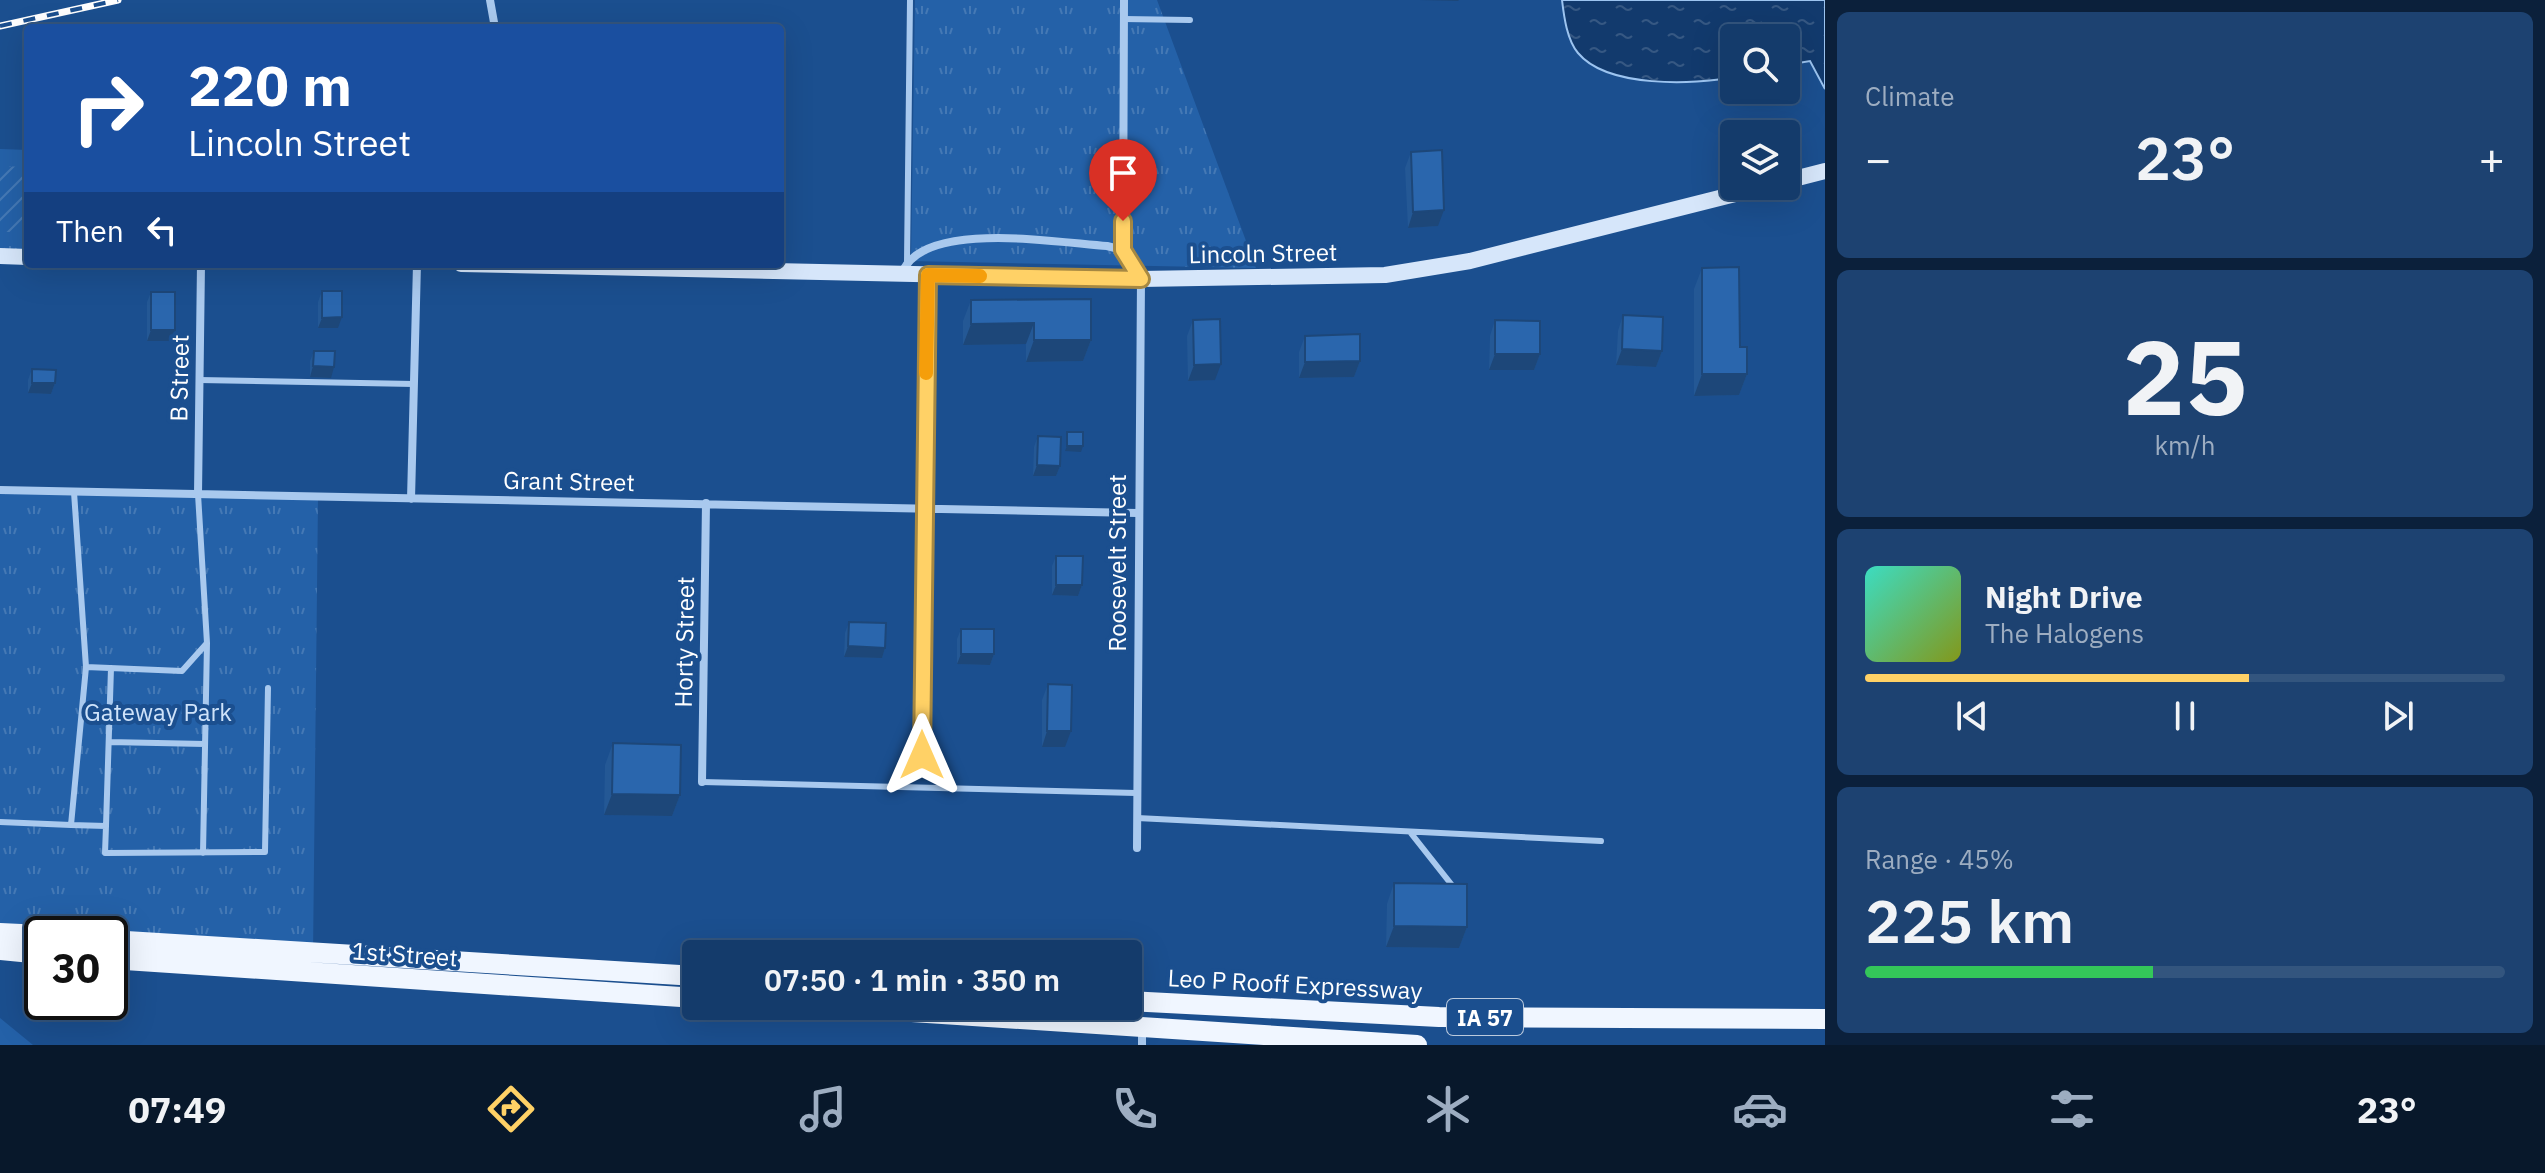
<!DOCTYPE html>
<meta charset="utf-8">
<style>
body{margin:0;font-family:"IBM Plex Sans",sans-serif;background:#1d4271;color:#f1f3f6;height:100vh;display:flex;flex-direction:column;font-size:30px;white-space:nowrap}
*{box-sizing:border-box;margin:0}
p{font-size:26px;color:#9dadc1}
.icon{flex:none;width:44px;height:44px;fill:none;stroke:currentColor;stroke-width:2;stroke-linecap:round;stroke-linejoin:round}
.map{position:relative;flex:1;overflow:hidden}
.details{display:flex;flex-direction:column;gap:12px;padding:12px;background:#0b203b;width:720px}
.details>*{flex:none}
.hud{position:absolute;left:24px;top:24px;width:760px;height:244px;border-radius:8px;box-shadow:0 8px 32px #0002,0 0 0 2px #33557e;background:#1a4fa0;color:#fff;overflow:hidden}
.fabs{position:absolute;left:1720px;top:24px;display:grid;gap:16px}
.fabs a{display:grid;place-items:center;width:80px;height:80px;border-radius:8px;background:#143b6b;box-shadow:0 8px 32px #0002,0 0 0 2px #33557e;font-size:40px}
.speed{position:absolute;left:24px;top:916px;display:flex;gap:16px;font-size:40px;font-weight:700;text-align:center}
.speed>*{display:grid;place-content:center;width:104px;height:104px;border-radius:50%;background:#143b6b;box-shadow:0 8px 32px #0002,0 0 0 2px #33557e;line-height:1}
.speed .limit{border:4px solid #111;border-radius:12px;background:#fff;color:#111}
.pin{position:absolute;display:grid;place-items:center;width:68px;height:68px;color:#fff;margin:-82px -34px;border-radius:50% 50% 50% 0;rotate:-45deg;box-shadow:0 0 8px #0007}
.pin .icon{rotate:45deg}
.me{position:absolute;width:88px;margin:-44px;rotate:0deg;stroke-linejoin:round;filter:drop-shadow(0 0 6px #0008)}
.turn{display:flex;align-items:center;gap:28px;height:168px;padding:0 32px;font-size:36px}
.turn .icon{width:104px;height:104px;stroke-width:2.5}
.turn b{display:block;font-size:56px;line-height:68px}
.then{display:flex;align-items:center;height:76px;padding:0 32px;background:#0003;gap:16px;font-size:30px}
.big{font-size:60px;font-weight:600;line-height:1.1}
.details .widget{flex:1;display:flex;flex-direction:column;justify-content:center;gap:12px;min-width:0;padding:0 28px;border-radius:12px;background:#1d4271}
.details .dial{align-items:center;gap:0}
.dial b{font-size:104px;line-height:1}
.song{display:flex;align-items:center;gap:24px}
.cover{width:96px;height:96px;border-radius:12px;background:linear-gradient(135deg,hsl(170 70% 55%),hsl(70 70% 35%))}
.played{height:8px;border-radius:4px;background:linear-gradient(90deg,#ffd166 60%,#33557e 60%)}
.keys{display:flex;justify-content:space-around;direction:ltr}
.heat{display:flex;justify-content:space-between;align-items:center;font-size:44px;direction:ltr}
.charge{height:12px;border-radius:6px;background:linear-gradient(90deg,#34c759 45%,#33557e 0)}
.trip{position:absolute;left:682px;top:940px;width:460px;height:80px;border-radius:8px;background:#143b6b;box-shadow:0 8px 32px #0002,0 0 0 2px #33557e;font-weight:600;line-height:80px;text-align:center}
.dock{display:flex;height:128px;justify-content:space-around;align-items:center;background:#08182b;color:#9dadc1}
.dock .icon{width:56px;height:56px}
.dock .active{color:#ffd166}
.dock b{font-size:36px;color:#f1f3f6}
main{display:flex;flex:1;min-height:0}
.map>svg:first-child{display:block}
</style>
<main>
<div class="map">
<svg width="1825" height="1045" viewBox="0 0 1825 1045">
<defs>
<pattern id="grass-tufts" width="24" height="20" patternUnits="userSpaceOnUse" patternTransform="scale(2)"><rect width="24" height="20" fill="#2461a8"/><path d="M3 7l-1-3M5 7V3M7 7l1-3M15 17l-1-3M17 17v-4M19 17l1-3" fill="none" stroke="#4579b5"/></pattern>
<pattern id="garden-furrows" width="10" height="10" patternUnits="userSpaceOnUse" patternTransform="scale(2)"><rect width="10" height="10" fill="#2461a8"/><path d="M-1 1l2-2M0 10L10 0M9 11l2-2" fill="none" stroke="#4579b5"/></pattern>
<pattern id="water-ripples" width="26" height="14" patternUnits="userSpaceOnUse" patternTransform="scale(2)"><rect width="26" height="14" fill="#123a6d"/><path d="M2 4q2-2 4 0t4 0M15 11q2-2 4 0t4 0" fill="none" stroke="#365883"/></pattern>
</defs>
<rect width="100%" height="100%" fill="#1b4f8f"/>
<path fill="url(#grass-tufts)" d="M915,0H1157L1256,268L911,261Z
M0,149L28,150V257L0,256Z
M0,490L318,497L313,954L0,927Z
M0,1018L33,1045H0Z"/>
<path fill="url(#garden-furrows)" d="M0,166L28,167V232H0Z"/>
<path fill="url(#water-ripples)" stroke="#9cc4f0" stroke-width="2" d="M1562,0H1825V89L1810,61L1786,65V38H1734V77C1694,85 1607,88 1578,53C1567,40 1564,17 1562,0Z"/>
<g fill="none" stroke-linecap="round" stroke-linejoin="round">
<path stroke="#a9c9ee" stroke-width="6" d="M1124,19L1190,20
M907,262L910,0
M199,380L414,384
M74,492L86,667L182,671L207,643L198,494
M109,742L205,744
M702,782L1136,793
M1137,818L1601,841
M0,822L71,825L86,667
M71,825L106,826L105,853L265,852L268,688
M106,826L111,668
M1410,832L1455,889
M203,853L207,643"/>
<path stroke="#a9c9ee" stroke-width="8" d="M490,0L495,28
M1124,0L1123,250L1141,279L1137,848
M902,273C923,219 1060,243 1107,246L1123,250
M0,490L1137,513
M198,494L201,264
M411,499L417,264
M922,755L928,275
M702,782L706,503
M1142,1045V1026"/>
<path stroke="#d6e6fa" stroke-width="16" d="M1786,181L1825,171
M0,256L28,257
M461,264L1141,279L1385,275L1470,261L1767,186"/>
<path stroke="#f0f6ff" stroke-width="20" d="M0,933L42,935
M110,940L696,976
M0,950L42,954
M110,959L696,998
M1128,1001L1439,1017L1825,1019
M820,1006L1417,1045"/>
<defs>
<path id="rail" d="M0,26L118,0"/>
</defs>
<use href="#rail" stroke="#fff" stroke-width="7"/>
<use href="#rail" stroke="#1b4f8f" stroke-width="4" stroke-dasharray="12" stroke-linecap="butt"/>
</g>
<path fill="#245895" d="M1411,152L1438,226L1408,228L1405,168Z
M1702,268L1740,347L1747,374L1739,395L1694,396V289Z
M322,291L338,328H318V302Z
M151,292L171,341H147V302Z
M971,300L1091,340L1083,361L1026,362V344L963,345V321Z
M1623,315L1662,351L1656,367L1616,365L1618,331Z
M1193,320L1215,380L1188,381L1187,336Z
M1495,320L1540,354L1534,370H1489L1490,336Z
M1305,336L1360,361L1354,377L1299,378V352Z
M314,351L331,378L310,377V361Z
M32,369L55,383L51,394L28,393V380Z
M1038,436L1060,466L1056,476H1033L1034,447Z
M1056,556L1082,585L1078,596L1052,595V566Z
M849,622L885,648L882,658L844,657L845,633Z
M961,629L994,654L990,665L957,664V639Z
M1048,684L1065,747H1042V700Z
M613,743L680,795L672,816L604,815L605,765Z
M1394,883L1467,927L1459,948L1386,947L1387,904Z"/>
<path fill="#1d4779" d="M1419,0H1459L1458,1Z
M1444,210L1438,226L1408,228L1413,212Z
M342,317L338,328H318L322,318Z
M1034,323L1026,344L963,345L971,324Z
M151,330H175L171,341H147Z
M1034,340H1091L1083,361L1026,362Z
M1622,349L1662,351L1656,367L1616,365Z
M1495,354H1540L1534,370H1489Z
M1360,361L1354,377L1299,378L1305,362Z
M1221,364L1215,380L1188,381L1194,365Z
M313,366L334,367L331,378L310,377Z
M1702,374H1747L1739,395L1694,396Z
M32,383H55L51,394L28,393Z
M1067,446H1083L1081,452L1065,451Z
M1037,465L1060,466L1056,476H1033Z
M1056,585H1082L1078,596L1052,595Z
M848,646L885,648L882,658L844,657Z
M961,654H994L990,665L957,664Z
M1047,731H1071L1065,747H1042Z
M612,794L680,795L672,816L604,815Z
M1394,926L1467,927L1459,948L1386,947Z"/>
<path fill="#2a66ad" stroke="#1d4779" stroke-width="2" d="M401,25L442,26L441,28H401Z
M1442,150L1444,210L1413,212L1411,152Z
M1739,267L1740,347H1747V374H1702V268Z
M322,291H342V317L322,318Z
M151,292H175V330H151Z
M1091,299V340H1034V323L971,324V300Z
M1623,315L1663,317L1662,351L1622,349Z
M1220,319L1221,364L1194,365L1193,320Z
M1495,320L1540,321V354H1495Z
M1360,334V361L1305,362V336Z
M314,351H335L334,367L313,366Z
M32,369L56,370L55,383H32Z
M1067,432H1083V446H1067Z
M1038,436L1061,437L1060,466L1037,465Z
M1056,556H1083L1082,585H1056Z
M849,622L886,623L885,648L848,646Z
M961,629H994V654H961Z
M1048,684L1072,685L1071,731H1047Z
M613,743L681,745L680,795L612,794Z
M1394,883L1467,884V927L1394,926Z"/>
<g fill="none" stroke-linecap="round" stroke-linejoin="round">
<defs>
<path id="route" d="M922,755L928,275L1141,279L1123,250V221"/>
</defs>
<use href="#route" stroke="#a68842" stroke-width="20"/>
<use href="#route" stroke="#ffd166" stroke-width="14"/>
<path stroke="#f59e0b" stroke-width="14" d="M926,373L928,275L980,276"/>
</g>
<g text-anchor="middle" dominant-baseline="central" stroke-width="8" stroke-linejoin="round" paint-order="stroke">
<rect fill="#1b4f8f" stroke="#bbcadd" stroke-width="2" x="1447" y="999" width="76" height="36" rx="6"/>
<g font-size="22" font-weight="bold" fill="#fff">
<text x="1485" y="1017">IA 57</text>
</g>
<g font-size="24" fill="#fff" stroke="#1b4f8f">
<text transform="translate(1263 253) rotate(-1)">Lincoln Street</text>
<text transform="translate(179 378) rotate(-89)">B Street</text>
<text transform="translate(569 481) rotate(1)">Grant Street</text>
<text transform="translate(1117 563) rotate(-90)">Roosevelt Street</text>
<text transform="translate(684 642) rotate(-89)">Horty Street</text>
<text transform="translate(405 954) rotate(4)">1st Street</text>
<text transform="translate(1295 984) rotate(3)">Leo P Rooff Expressway</text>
</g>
<g font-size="24" fill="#cfe3fa" stroke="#1b4f8f">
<text x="158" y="712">Gateway Park</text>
</g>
</g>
</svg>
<div class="fabs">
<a><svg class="icon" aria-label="search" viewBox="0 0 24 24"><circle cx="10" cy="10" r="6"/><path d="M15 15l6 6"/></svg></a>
<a><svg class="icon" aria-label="layers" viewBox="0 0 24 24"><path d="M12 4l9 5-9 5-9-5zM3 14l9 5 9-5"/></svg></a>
</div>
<div class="speed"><div class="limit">30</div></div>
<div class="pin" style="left:1123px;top:221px;background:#d93025"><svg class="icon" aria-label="arrive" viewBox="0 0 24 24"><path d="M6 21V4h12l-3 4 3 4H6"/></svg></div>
<svg class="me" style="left:922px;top:755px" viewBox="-20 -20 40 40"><path d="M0-17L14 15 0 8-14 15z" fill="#ffd166" stroke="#fff" stroke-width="4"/></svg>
<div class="trip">07:50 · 1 min · 350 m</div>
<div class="hud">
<div class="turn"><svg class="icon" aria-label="right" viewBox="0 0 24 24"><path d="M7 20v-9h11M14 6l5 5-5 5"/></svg><div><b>220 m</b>Lincoln Street</div></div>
<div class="then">Then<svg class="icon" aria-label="left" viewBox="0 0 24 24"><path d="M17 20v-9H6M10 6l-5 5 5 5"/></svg></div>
</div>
</div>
<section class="details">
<div class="widget"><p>Climate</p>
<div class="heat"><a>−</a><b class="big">23°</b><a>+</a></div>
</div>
<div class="widget dial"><b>25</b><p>km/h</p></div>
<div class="widget">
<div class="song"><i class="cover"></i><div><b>Night Drive</b><p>The Halogens</p></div></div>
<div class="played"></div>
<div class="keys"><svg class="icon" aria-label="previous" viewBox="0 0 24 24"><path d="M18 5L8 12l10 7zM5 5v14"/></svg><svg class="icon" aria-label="pause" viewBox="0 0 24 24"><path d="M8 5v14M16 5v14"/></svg><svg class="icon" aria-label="next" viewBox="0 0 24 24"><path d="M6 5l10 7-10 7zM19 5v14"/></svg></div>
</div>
<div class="widget"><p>Range · 45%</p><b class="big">225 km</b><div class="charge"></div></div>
</section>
</main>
<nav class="dock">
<b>07:49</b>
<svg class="icon active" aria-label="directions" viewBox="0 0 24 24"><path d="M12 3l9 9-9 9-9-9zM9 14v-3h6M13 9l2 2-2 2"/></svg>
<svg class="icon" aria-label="music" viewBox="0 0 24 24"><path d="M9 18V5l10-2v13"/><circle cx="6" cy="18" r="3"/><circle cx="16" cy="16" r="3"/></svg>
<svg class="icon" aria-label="phone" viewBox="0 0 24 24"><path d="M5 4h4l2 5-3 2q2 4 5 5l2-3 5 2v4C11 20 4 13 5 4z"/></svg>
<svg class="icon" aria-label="climate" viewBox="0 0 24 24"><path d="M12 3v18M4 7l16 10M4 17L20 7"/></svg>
<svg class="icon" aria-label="car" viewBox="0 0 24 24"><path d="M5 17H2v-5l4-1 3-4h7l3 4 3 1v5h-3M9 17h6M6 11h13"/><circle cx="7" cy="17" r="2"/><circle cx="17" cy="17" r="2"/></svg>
<svg class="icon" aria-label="filters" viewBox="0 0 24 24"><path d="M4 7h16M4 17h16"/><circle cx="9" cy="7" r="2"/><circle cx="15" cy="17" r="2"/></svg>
<b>23°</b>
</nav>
